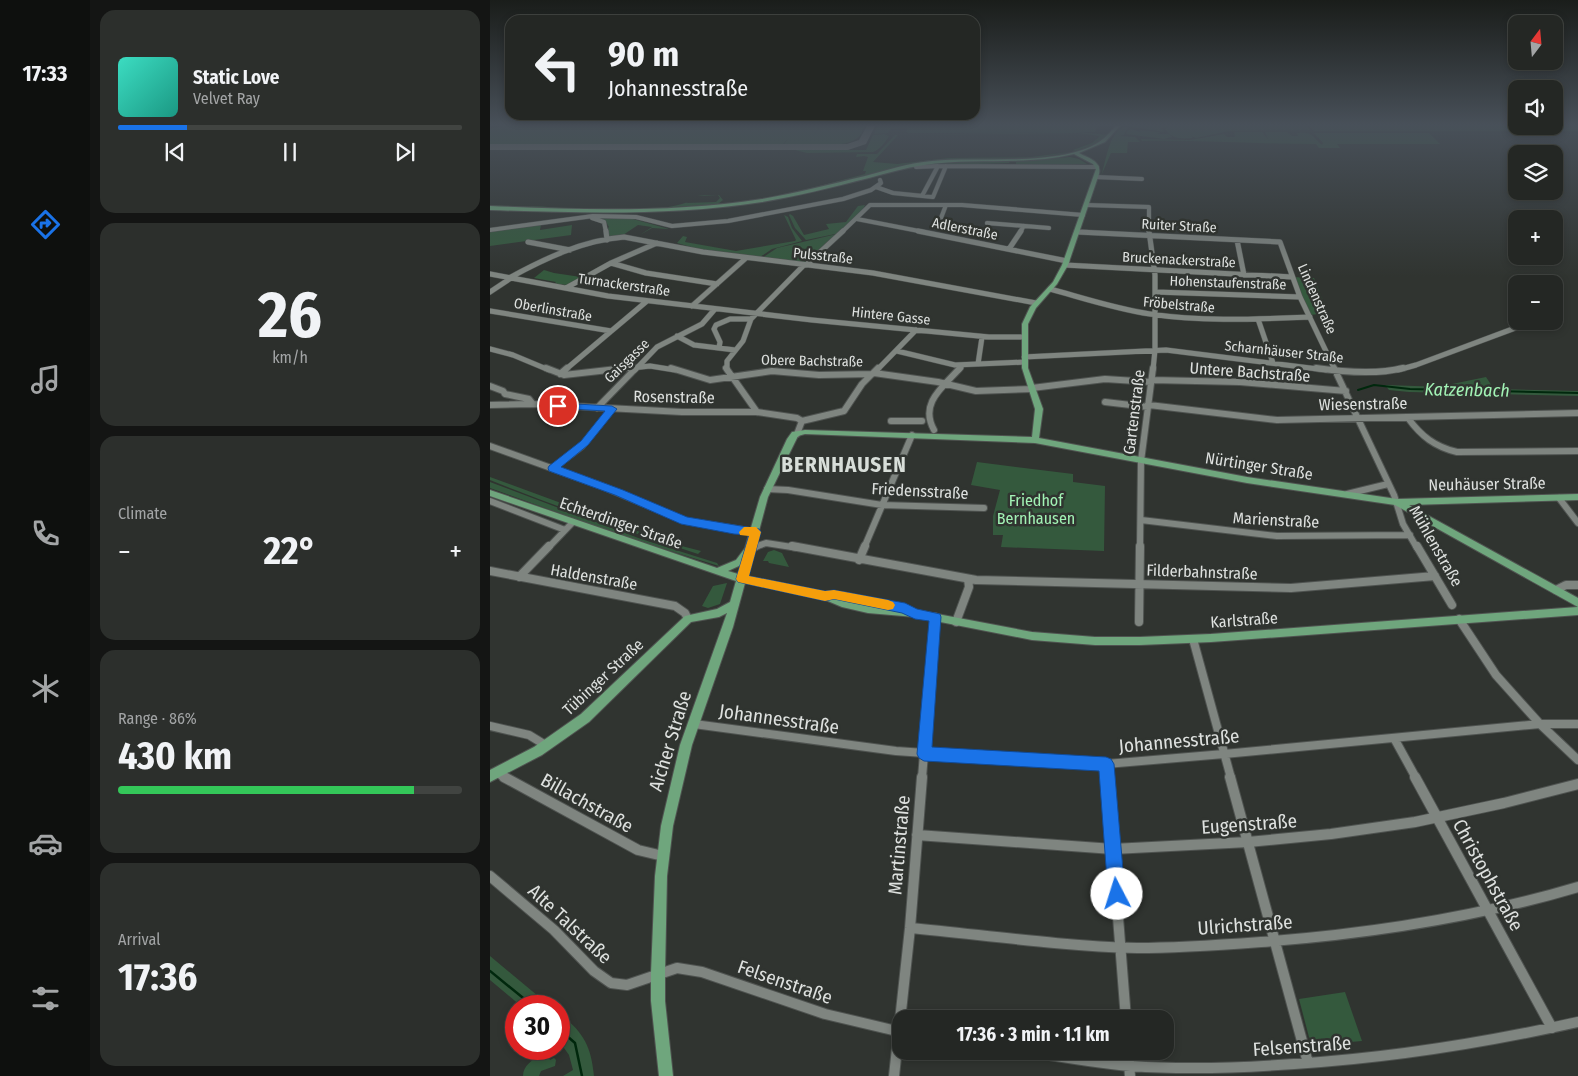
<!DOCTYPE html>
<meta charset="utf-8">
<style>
body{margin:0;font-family:"Fira Sans Condensed",sans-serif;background:#2c2f2c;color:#f1f3f6;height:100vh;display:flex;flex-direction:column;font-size:19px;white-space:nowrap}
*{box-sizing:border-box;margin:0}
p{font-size:16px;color:#a3a5a6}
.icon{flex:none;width:28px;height:28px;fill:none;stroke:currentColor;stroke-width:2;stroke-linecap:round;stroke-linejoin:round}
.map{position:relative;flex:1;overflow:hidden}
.sheet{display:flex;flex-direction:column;gap:10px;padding:10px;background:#141514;width:400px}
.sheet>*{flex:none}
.top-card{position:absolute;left:15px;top:15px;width:475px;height:105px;border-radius:15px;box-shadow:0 2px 8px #0003,0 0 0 1px #414441;background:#242724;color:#f1f3f6;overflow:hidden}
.needle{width:32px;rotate:16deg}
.buttons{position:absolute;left:1018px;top:15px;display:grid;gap:10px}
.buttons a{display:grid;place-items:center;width:55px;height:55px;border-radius:10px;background:#242724;box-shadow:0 2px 8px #0003,0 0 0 1px #414441;font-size:25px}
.speed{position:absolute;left:15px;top:995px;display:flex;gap:10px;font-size:25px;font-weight:700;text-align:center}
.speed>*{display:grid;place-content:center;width:65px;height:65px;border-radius:50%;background:#242724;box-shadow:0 2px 8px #0003,0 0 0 1px #414441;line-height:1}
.speed .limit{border:8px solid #d22;background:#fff;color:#111}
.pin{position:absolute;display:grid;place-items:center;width:42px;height:42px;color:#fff;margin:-21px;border:2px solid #fff;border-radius:50%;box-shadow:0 1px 5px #0007}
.me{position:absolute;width:55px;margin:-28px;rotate:355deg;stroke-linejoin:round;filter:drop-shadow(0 0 4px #0008)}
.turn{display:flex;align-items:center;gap:18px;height:105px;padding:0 20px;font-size:22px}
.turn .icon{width:65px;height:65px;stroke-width:2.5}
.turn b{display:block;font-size:35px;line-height:42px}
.big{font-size:38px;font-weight:700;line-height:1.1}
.sheet .card{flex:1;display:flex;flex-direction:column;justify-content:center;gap:8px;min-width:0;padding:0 18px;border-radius:15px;background:#2c2f2c}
.sheet .dial{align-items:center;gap:0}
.dial b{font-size:65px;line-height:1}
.song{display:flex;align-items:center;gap:15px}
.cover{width:60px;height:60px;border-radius:8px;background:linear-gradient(135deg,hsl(170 70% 55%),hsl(170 70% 35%))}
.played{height:5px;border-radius:2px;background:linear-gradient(90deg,#1a73e8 20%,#414441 20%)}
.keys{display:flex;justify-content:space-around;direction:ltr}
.heat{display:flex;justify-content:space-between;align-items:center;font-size:28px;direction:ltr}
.charge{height:8px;border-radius:4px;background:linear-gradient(90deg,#34c759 86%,#414441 0)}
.trip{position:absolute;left:402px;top:1010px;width:282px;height:50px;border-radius:15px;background:#242724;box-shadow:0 2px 8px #0003,0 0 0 1px #414441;font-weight:700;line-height:50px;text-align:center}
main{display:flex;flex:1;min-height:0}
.tabs{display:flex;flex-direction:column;width:90px;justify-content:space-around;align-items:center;background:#0e100e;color:#a3a5a6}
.tabs .icon{width:35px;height:35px}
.tabs .on{color:#1a73e8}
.tabs b{font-size:22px;color:#f1f3f6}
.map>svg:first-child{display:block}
</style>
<main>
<nav class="tabs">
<b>17:33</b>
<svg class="icon on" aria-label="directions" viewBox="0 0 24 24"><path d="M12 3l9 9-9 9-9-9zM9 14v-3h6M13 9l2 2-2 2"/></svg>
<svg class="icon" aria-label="music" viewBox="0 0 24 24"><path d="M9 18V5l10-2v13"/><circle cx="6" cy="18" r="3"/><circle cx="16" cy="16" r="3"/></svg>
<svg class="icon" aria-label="phone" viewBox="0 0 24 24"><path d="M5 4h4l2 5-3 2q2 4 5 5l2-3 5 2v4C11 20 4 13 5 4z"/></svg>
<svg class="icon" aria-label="climate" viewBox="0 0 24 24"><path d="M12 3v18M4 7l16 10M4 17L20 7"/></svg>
<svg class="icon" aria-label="car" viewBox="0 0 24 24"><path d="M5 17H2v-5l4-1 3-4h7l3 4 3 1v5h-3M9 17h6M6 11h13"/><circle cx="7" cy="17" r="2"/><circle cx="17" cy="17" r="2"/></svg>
<svg class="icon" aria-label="filters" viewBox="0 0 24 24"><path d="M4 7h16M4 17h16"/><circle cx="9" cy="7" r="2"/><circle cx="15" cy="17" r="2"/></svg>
</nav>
<section class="sheet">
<div class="card">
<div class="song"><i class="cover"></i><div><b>Static Love</b><p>Velvet Ray</p></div></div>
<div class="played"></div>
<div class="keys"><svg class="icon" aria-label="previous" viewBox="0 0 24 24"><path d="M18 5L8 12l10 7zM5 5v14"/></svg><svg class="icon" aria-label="pause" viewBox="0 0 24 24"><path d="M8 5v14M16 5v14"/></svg><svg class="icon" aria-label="next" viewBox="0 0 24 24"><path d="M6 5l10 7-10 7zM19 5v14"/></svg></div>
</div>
<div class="card dial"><b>26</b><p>km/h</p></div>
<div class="card"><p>Climate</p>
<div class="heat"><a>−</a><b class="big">22°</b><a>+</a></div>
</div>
<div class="card"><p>Range · 86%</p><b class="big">430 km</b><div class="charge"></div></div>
<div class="card"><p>Arrival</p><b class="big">17:36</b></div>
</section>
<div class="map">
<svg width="1088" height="1076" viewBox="0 0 1088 1076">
<rect width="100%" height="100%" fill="#303430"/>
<path fill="#34593d" d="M12,126H329L324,136L330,126H375C372,131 371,136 366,139C352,149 312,144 294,144L298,139L293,144H0V129Z
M387,126H608L605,132L419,133L416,132L417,129L415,128L401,129L398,133L384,134Z
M636,126H817L820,130L739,131L706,138L701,136L703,138C692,139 681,139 675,129L677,127L671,128L673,129L674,132Z
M818,126H1088V131H824Z
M633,127H638L634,135L628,136L645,137L650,142H638L637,153H621L611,176C616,162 618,135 633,127Z
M641,129L651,132L649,130L670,132L667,134H679L682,137L674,139L636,134L637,131Z
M585,132L620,135L603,145L585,151L583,150L602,143L610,136L589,133L408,135L383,162L407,164L459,158L541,157L581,152L552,157L433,162L318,189L375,174L376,171H373L378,157L374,156L366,157L367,154H387L405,135Z
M745,132H772L778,139L775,132H797L802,136H808L807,133C824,132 821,136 832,145L833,143L824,133H939L950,144H847L850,148H829L826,144C768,144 710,140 652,141L651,139L700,140L734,134L737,137H745L744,133Z
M394,134L399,136C396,142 389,150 383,152L317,153L305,150H376L383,135Z
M580,157L589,159L597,164H526V162L520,161L519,163L425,166C476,159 528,162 580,157Z
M214,195H229L233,200L228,204L216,205L135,210L0,206C11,204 26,209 38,207C49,206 58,207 71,208C106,210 166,214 198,202L196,203L226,202L230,198L228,195L207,196Z
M375,205L372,212L350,233L316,240L305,228L299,215L300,214L303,216L314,235L339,229L336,224L356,222L368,206Z
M294,215L298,217L302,228L312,241L282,249L270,257L208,249L187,243L193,236L197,237L195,242L246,251L305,241L306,240Z
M104,218L143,219L179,229L162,228L150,235L162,227L148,225L133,235L120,238L116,230L119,227L116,222Z
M51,225L50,230L82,225L81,235L0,246V231Z
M347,234L315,263L272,258L287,248Z
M54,270L64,273L91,277L77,285L64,284L66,282L44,278Z
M802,277L824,278L834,303L824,302L829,314L820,315Z
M996,377L1004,389L1088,391V396L919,392L899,390L895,385L986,388L957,385Z
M487,462L583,474V482L615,486L614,551L511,547L513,535H503V516L510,490L481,485Z
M0,477L180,543L211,551L208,554C138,531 68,508 0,480Z
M0,482L151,539L227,563L229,566L135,537L0,488Z
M284,550L292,553L299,567L279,563L278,561H273L278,552Z
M237,583L230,604L218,608L212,606L223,586Z
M0,956L60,1006H31L0,980Z
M855,992L872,1041L826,1045L819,1037L809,999Z
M69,1013C93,1032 101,1045 104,1076H73L83,1070L79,1055L69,1041Z
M50,1055L58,1056L60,1060L64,1058L66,1060L65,1066L51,1071L49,1076H33C33,1066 42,1060 50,1055Z"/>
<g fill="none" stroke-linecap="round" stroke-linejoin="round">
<path stroke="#00280d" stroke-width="2" d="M868,390L884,385L920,389L1088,393"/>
<path stroke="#00280d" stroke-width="2.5" d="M0,971L43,1006
M69,1029L85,1043L92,1076"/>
<path fill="#757875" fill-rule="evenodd" d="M377,126H385L376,144L358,150H0V144H357L369,140Z"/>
<defs>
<path id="minor-far4" d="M426,167L448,166
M606,177L652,179
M386,187L403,193L443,197L456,166
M432,196L448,166L607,167
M597,205L659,207V232
M102,218L114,222L116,232
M451,218L456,205
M367,219L434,232
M497,223L559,228
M0,230L103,216L146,217L182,226L238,221L353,199L381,190L391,183L390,180
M352,232L380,205H472L593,215
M530,232L534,226
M588,232H597"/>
<path id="minor-far3" d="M116,231L117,240
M428,231L577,261
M659,231L665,275V350L663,370
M588,232L790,242L810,297L845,370
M747,240L754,275
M38,242L80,250
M519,249L531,231
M121,263L156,273L227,284
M316,265L353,231
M575,265L802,277
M0,274L118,296L322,320L499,337H534
M19,278C54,259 93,240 134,237L213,252L383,273L546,303
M76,288L121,263L167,243
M560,289C593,298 626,309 660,314C713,322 767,319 820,317
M0,292L21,278
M666,292L810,297
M202,306L256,258
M0,311L121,331
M768,319L783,363
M187,336L204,345L245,350
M229,348L230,342L224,329L226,325L240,319H261
M0,349L23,355L59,370
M407,351L465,365L535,362
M534,357L676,350L836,370
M488,364L492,337
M75,370L157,301
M124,370L160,366L185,370
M145,370L167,347L212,324L225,309
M237,370V361L253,341L261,319L314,265
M387,370L426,330
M469,370L473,365
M908,370L926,365L1044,321"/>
<path id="minor-far2" d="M56,368L74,375L136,368
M181,368L220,380L282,371L329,375L382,374
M236,368L267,412
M826,368C853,372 886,375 913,368
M844,368L904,495L913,524L927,548
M384,373L448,382L486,391L543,389
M70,374L77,368
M662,380L750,382L856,391
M0,386L13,391L15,394L39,399L43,404
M542,388L615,379L661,382
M615,402L658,407
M0,405L43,404L192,412H267L307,418L312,421L307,434
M659,405L787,420L1088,413
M107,408L146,368
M918,418C931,436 945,447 967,452L1088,451
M312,421L354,411L372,384L388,368
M401,421H432
M444,430C429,403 453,387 470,368
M0,446L114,487L195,521L266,532
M63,468L92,446L122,409
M277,489L298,490L392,505L494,508
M857,494L898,484
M1069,498L1088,523
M0,501L75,530
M651,520L787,536L920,535
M58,548L83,522
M262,548L276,543L308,548
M374,548L422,435
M650,548L651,461L663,368"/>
<path id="minor-far1" d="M302,546L486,580L801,588L945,576
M927,546L962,605
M261,548L266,546
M369,560L375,546
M0,571L185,606L195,613L198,619
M29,577L59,546
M1066,590L1076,585H1088
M969,619L1006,675L1050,724L1088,760
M466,622L479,587L478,579
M649,622L650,546
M703,639L741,778
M204,724L406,751L591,764H616L734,754L1050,724H1088
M0,726L39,735L57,746
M904,738L926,778
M616,764L617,778
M7,773L16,778
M432,778L445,617"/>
<path id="minor" d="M14,777L148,850L173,856
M617,777L636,1019
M740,777L818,1063
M925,777L1062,1028
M427,835L623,849L758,842L841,834L925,822L1014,803L1088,784
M0,876L64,930L104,971L121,983L137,985L187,968L212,972L335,1014L411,1032
M420,928C495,935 571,946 647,948C688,948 730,945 771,942C879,934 984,918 1088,887
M536,1051C571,1057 606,1063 641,1066C695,1070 750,1068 804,1064C900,1058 994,1043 1088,1022
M638,1051L640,1076
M404,1076L420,928L432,777"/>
<path id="major" d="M626,126H630L615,142L589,153C598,158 612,161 609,174L578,265L567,284L546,308L538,324V368L553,409L549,438L757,477L907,499L1088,494V500L919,505L1088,598V607L905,505L757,483L545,443L315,434L308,436L278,497L257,576L335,592H343L344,596L348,598L347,596L349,593L352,592L416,605L419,606L421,609L542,632L605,637H650L721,634L1088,607V615L721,642L650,645H605L542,640L425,617L378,613L352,607L333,599L255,583L243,627L202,745L183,826L177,876L175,973V1001L183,1076H169L161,1001V973L165,876L171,826L190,745L237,613L229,617L201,622L99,722L52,755L0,782V770L44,747L91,714L195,616L227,609L240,602L246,581L0,496V490L227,568L246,560L255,548L270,497L297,439L302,432L315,430L542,437L545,409L532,368V324L540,307L563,282L572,265L606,169L603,164L584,154C535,166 484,157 434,165C415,168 397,173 379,178C343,187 308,196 272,202C182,216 91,213 0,210V206C91,210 182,213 272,199C307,193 341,184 375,176C397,170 419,163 442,161C487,156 577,168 613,139C617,136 622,130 626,126ZM251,565L248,574L238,571Z"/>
</defs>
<use href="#minor-far4" stroke="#4f5350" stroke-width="5"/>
<use href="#minor-far3" stroke="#4f5350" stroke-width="6"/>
<use href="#minor-far2" stroke="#4f5350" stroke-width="8"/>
<use href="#minor-far1" stroke="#4f5350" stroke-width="10"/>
<use href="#minor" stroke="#4f5350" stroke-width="12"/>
<use href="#major" stroke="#4f5350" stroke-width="2"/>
<use href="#minor-far4" stroke="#7f8580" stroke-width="4"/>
<use href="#minor-far3" stroke="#7f8580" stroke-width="5"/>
<use href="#minor-far2" stroke="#7f8580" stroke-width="6"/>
<use href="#minor-far1" stroke="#7f8580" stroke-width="8"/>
<use href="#minor" stroke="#7f8580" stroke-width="10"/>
<use href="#major" fill="#6fa67d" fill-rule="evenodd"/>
</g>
<linearGradient id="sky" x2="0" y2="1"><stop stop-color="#1a1d1a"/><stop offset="0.45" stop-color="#485059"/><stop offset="1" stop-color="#485059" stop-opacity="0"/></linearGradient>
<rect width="1088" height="277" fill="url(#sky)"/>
<path fill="#1a73e8" stroke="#114b97" d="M68,403L122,406L127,409L98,445L71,467L133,490L197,517L269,529L271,532L259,576L335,591L344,590L415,603L427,609L450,614L451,617L442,747L616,757L621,759L624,764L635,894L633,900L627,903L621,900L618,894L609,771L434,761L429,758L427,754L439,621L425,619L412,613L344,599L335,601L248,582L246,579L259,535L244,534L191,524L125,495L59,471L58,468L59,466L91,441L115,411L65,408V404Z"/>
<path fill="#f59e0b" d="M254,527H266L271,532L259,576L335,591L344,590L398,600L403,602L405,605L403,609L398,610L344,599L335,601L248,582L246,579L259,536L250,535L249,532Z"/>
<g text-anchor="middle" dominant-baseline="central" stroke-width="5" stroke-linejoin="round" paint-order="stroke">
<g font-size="14" fill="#dee1df" stroke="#303430">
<text transform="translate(689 226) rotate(3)">Ruiter Straße</text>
<text transform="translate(475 229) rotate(11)">Adlerstraße</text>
<text transform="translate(333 256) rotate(6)">Pulsstraße</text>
<text transform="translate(689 260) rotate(3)">Bruckenackerstraße</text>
<text transform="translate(738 283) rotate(2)">Hohenstaufenstraße</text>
<text transform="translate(134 285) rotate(8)">Turnackerstraße</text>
<text transform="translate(827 299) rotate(66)">Lindenstraße</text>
<text transform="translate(689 305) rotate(5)">Fröbelstraße</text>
<text transform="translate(63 310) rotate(10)">Oberlinstraße</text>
<text transform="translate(401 316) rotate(6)">Hintere Gasse</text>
<text transform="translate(794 352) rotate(6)">Scharnhäuser Straße</text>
<text transform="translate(137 361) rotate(-44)">Gaisgasse</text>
<text transform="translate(322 361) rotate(1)">Obere Bachstraße</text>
</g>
<g font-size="16" fill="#dee1df" stroke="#303430">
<text transform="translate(760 372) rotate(4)">Untere Bachstraße</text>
<text transform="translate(184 397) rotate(1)">Rosenstraße</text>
<text transform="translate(873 404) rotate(-1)">Wiesenstraße</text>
<text transform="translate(644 412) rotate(-83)">Gartenstraße</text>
<text transform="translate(769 466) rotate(9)">Nürtinger Straße</text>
<text transform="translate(997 484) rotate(-1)">Neuhäuser Straße</text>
<text transform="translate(430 491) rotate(3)">Friedensstraße</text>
<text transform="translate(786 520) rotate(3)">Marienstraße</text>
<text transform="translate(131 523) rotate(19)">Echterdinger Straße</text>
<text transform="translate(946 546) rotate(60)">Mühlenstraße</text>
<text transform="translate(712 572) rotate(2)">Filderbahnstraße</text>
<text transform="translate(104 577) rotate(10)">Haldenstraße</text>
<text transform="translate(754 620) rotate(-4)">Karlstraße</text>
<text transform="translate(113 677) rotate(-43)">Tübinger Straße</text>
</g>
<g font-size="16" fill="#a2f3b5" stroke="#303430">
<text x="546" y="500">Friedhof<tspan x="546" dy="18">Bernhausen</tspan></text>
</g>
<g font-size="18" font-style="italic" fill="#a2f3b5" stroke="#303430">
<text transform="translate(977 390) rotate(1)">Katzenbach</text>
</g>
<g font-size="19" fill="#dee1df" stroke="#303430">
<text transform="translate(289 719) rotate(8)">Johannesstraße</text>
<text transform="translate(180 741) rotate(-73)">Aicher Straße</text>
<text transform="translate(689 741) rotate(-5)">Johannesstraße</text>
<text transform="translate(97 803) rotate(29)">Billachstraße</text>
<text transform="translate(759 824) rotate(-4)">Eugenstraße</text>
<text transform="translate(409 845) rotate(-85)">Martinstraße</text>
<text transform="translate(998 875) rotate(61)">Christophstraße</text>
<text transform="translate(80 924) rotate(43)">Alte Talstraße</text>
<text transform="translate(755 925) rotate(-4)">Ulrichstraße</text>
<text transform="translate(295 982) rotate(19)">Felsenstraße</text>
<text transform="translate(812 1046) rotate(-4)">Felsenstraße</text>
</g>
<g font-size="21" font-weight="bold" letter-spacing="1" fill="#d8ded9" stroke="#303430">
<text x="354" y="465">BERNHAUSEN</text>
</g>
</g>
</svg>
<div class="buttons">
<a><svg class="needle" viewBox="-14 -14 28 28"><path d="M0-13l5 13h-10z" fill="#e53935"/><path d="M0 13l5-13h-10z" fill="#a3a5a6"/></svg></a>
<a><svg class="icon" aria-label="sound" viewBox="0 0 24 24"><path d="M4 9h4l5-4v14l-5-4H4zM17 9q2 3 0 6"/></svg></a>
<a><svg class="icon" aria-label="layers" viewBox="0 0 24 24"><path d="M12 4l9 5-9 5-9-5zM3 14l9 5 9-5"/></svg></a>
<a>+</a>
<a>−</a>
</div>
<div class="speed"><div class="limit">30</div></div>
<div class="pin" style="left:68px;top:406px;background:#d93025"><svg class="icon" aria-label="arrive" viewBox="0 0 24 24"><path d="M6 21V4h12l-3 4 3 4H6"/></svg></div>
<svg class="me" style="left:627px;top:894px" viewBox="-20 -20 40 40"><circle r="19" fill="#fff"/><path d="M0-13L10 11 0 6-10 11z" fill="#1a73e8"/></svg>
<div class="trip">17:36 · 3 min · 1.1 km</div>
<div class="top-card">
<div class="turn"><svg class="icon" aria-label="left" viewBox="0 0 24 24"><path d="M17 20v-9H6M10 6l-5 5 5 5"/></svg><div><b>90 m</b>Johannesstraße</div></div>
</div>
</div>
</main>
